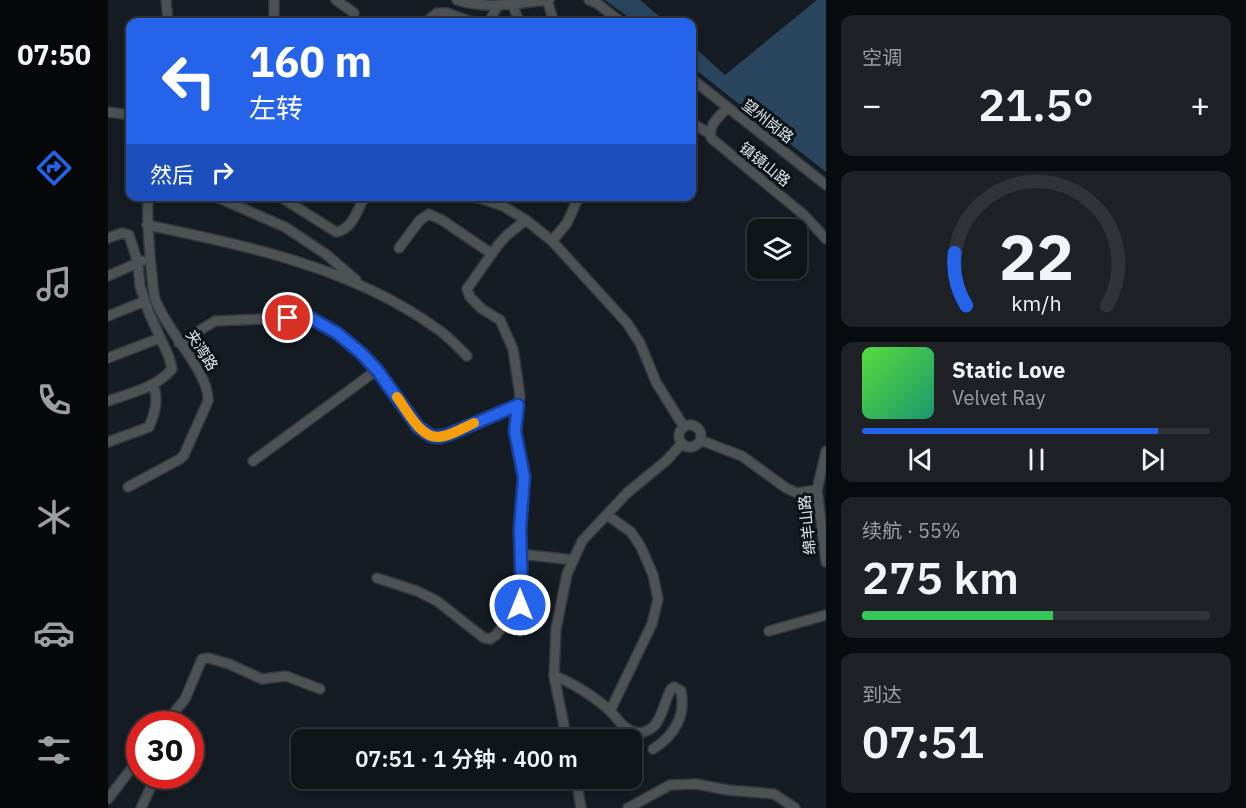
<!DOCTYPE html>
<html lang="zh">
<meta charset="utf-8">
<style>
body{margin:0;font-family:"IBM Plex Sans","Noto Sans SC",sans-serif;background:#1e2227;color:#f1f3f6;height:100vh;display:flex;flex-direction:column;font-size:22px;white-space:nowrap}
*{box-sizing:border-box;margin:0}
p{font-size:20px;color:#9c9fa2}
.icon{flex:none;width:33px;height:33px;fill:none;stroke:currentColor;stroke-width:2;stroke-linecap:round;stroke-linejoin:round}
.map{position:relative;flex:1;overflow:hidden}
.side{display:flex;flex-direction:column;gap:15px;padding:15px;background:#090c0e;width:420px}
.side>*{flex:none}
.guide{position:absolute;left:18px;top:18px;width:570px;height:183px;border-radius:12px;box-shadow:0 3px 15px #0003,0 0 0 2px #303439;background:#2563eb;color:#fff;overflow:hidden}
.buttons{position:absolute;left:639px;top:219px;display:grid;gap:12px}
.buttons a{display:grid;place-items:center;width:60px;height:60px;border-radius:12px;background:#10151a;box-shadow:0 3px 15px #0003,0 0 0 2px #303439;font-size:30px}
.speed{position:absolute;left:18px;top:711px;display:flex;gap:12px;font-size:30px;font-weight:700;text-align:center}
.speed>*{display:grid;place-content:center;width:78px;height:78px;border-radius:50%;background:#10151a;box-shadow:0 3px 15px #0003,0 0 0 2px #303439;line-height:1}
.speed .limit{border:9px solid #d22;background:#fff;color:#111}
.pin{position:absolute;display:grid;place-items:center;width:51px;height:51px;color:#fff;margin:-26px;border:3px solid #fff;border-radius:50%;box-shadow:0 2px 6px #0007}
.me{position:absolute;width:66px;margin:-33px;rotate:0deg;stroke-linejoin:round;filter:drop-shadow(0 0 4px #0008)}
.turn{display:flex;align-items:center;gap:21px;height:126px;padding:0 24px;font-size:27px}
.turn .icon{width:78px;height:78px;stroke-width:2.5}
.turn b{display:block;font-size:42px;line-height:51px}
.then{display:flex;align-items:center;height:57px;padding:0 24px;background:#0003;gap:12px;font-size:22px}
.big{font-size:45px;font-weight:600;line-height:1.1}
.side .card{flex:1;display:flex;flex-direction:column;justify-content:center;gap:9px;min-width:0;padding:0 21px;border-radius:12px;background:#1e2227}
.side .dial{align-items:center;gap:0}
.dial svg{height:156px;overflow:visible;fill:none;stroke:#303439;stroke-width:7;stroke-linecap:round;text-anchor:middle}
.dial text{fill:#f1f3f6;stroke:none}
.song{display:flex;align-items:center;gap:18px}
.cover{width:72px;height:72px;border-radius:9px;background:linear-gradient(135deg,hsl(110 70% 55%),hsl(160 70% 35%))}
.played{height:6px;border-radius:3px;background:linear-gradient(90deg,#2563eb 85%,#303439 85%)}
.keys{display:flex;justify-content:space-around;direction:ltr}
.heat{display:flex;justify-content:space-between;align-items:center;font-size:33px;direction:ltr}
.charge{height:9px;border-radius:4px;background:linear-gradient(90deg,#34c759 55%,#303439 0)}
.trip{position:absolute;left:183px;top:729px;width:351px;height:60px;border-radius:12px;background:#10151a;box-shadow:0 3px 15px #0003,0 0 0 2px #303439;font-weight:600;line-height:60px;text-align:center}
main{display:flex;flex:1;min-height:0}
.dock{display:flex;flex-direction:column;width:108px;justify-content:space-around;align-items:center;background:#06080a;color:#9c9fa2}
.dock .icon{width:42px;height:42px}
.dock .active{color:#2563eb}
.dock b{font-size:27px;color:#f1f3f6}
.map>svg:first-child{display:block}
</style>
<main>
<nav class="dock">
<b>07:50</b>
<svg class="icon active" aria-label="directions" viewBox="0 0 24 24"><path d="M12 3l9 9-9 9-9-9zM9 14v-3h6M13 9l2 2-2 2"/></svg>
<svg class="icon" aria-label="music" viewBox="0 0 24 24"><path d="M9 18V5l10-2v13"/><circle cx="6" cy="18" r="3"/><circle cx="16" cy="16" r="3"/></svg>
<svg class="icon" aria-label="phone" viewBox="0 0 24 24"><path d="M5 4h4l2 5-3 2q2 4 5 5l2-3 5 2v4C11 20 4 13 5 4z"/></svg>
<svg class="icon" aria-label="climate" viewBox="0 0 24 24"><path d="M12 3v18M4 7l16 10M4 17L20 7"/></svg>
<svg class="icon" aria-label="car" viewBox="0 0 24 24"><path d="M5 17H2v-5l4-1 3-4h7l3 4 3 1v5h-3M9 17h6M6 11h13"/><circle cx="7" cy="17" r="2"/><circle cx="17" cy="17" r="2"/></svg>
<svg class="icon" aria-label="filters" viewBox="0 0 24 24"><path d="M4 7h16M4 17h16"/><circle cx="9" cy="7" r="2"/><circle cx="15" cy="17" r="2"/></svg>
</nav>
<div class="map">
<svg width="718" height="808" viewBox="0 0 718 808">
<rect width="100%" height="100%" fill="#151c23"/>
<path fill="#2a465f" d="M497,0H532L558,22H527Z
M709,0H718V172L584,67V45L617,75Z"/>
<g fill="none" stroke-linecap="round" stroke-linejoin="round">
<defs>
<path id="minor" d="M58,0L60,22
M166,0V22
M228,0L246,13
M349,0C379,10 410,3 441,0
M403,0L411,22
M439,0L446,22
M481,0L490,4L513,22
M318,22L329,13H339L364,22
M381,22L390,5
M584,79L718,185
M619,108C611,117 600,125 603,138L696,215L718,239
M0,112L22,115
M584,123L602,134
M106,196L177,227L219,255L248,280
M171,196L228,232C245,229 249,210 257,196
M366,196L395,206L418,220L444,241L519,323L532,343L548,382L576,427
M39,225C139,246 243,267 328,328C339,335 349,346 359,356
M0,238L14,233L21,235L30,263L32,286L41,313L61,357L64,369C48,388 22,393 0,401
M444,241L459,223L471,196
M291,248L312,220L321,214L334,220L384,254
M0,276L34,261
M0,316L37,301
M71,343L107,321L201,317L229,333L253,353L269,370L310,427L323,436L331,437L342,434L410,405
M0,358L52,338
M571 436a11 11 0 1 1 22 0a11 11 0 1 1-22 0Z
M592,440L634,456L678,488L689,493L709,490
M0,442L41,427C47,413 51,399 45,385
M718,451L709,490L718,562
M145,461L269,370
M20,487L72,459L76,455L100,401C102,373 57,329 47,299C45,292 45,283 44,276C41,249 39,223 40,196
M499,515L523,532L533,547L545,575L550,599L544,624L502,711
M412,554L465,560
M269,578L309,591L329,601L376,638L382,639L388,635L412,605V529L416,477L407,431L412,396L405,349L392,320L374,309L362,297L359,289L390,245L399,235L418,220
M661,631L718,615
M446,676C462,681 490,699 502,711C510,719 515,729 527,732C534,734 540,731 545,727C554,719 557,700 563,689L566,687L573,691C578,716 566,736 545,749
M57,724L77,699L94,659L101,658L121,664L154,679L178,676L212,689
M459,740L446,676L448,629L459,574L474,541L519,493L559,460L574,443
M468,778L473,808
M0,799L32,757
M33,808L48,776
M520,808L562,785L588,784L620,790L666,794L687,808"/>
</defs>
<use href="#minor" stroke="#32383f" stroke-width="12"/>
<use href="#minor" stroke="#4e5255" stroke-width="9"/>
</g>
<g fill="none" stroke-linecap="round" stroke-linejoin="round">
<defs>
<path id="route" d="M180,318L201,317L229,333L253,353L269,370L310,427L323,436L331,437L342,434L410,405L407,431L416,477L412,529L414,597L412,605"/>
</defs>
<use href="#route" stroke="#184099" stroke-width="15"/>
<use href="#route" stroke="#2563eb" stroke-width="10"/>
<path stroke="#f59e0b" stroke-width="10" d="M289,397C298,409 312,437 329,437C341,437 355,428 366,423"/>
</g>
<g text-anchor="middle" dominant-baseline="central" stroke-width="6" stroke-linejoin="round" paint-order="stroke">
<g font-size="15" fill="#e2e7ec" stroke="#0c1319">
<text transform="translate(660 121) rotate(38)">望州岗路</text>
<text transform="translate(657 164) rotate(39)">镇镜山路</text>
<text transform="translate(94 350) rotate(57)">夹湾路</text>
<text transform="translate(699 525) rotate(-96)">绵羊山路</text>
</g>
</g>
</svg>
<div class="buttons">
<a><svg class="icon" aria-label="layers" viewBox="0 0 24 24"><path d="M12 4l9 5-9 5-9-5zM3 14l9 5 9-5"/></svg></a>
</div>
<div class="speed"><div class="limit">30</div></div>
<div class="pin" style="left:180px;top:318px;background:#d93025"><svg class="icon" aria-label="arrive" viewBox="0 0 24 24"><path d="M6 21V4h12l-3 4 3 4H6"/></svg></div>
<svg class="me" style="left:412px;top:605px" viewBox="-20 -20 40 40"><circle r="17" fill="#2563eb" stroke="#fff" stroke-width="3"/><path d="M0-11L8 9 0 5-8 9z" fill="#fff"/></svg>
<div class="trip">07:51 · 1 分钟 · 400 m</div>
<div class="guide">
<div class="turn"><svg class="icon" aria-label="left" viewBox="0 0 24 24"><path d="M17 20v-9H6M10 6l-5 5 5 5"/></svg><div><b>160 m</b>左转</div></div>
<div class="then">然后<svg class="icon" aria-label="right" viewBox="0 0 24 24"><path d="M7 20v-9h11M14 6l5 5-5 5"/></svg></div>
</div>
</div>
<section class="side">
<div class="card"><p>空调</p>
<div class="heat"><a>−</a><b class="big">21.5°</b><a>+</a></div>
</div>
<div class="card dial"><svg viewBox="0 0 100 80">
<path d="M14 69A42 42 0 1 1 86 69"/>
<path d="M14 69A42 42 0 0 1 8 42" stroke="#2563eb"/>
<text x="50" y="56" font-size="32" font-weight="700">22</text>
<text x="50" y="72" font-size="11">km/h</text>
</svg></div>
<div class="card">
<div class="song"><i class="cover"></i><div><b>Static Love</b><p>Velvet Ray</p></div></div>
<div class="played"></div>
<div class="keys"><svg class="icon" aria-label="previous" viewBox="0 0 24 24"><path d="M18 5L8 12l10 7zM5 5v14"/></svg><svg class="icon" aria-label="pause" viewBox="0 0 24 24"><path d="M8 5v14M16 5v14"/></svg><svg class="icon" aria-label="next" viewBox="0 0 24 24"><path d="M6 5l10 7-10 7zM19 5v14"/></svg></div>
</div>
<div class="card"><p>续航 · 55%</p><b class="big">275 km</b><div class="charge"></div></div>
<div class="card"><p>到达</p><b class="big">07:51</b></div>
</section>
</main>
